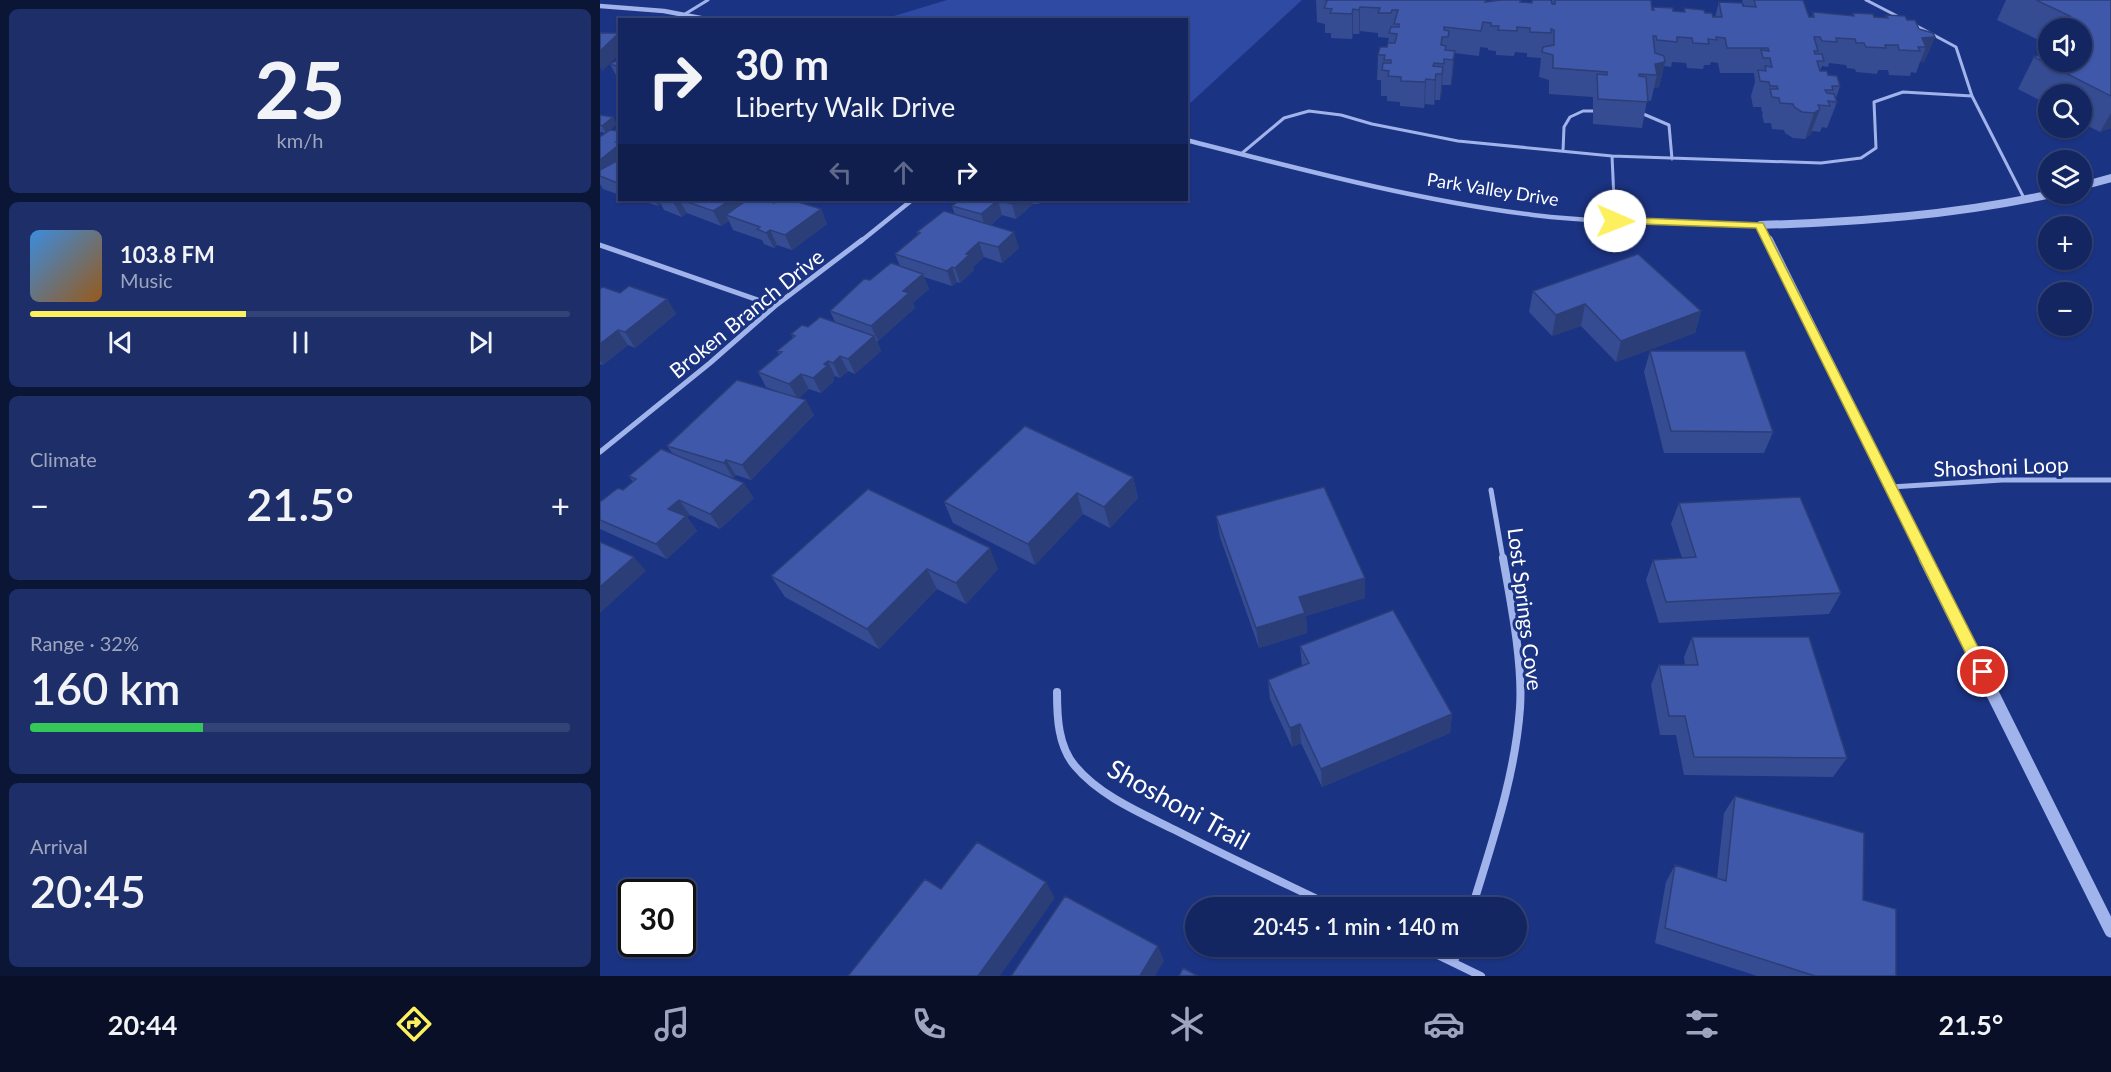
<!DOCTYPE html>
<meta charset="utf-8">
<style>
body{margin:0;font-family:Lato,sans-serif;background:#1d2e68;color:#f1f3f6;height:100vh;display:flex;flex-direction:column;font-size:22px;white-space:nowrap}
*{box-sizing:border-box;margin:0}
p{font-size:20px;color:#9da5be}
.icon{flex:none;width:33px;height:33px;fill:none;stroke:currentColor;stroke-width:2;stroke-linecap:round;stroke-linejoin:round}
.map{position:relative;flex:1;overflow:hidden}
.drawer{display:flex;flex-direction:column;gap:9px;padding:9px;background:#0b1536;width:600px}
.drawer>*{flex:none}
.top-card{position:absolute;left:18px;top:18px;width:570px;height:183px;border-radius:0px;box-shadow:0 2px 4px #0004,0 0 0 2px #334377;background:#142662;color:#f1f3f6;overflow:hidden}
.tools{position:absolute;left:1438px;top:18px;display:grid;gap:12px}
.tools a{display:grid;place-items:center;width:54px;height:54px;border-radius:50%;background:#142662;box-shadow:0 2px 4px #0004,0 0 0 2px #334377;font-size:30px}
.speed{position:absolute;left:18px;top:879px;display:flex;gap:12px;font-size:30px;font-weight:700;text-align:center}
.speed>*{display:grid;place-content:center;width:78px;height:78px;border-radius:50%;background:#142662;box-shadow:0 2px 4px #0004,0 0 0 2px #334377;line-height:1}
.speed .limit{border:3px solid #111;border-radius:9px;background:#fff;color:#111}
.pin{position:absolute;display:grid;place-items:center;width:51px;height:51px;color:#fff;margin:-26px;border:3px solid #fff;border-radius:50%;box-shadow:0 2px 6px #0007}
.me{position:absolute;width:66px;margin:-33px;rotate:91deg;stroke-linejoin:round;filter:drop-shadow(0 0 4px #0008)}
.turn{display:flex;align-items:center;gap:21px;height:126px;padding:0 18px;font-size:27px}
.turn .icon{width:78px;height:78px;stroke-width:2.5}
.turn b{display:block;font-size:42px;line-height:51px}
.lanes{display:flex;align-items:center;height:57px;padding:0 18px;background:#0003;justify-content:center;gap:30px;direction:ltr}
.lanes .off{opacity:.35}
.big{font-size:45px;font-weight:600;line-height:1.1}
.drawer .widget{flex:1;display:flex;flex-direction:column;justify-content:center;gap:9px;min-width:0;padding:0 21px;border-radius:9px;background:#1d2e68}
.drawer .dial{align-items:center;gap:0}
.dial b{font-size:78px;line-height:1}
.song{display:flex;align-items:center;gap:18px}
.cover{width:72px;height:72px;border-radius:9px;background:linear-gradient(135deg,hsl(210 70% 55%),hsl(30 70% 35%))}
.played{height:6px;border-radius:3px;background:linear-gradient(90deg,#fcf05e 40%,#334377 40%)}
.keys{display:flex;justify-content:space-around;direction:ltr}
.heat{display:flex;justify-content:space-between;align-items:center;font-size:33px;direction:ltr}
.charge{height:9px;border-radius:4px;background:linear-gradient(90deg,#34c759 32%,#334377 0)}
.trip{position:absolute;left:585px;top:897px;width:342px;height:60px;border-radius:30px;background:#142662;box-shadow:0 2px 4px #0004,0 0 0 2px #334377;font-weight:600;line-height:60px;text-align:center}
.menu{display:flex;height:96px;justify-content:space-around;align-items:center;background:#080f27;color:#9da5be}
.menu .icon{width:42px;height:42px}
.menu .on{color:#fcf05e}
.menu b{font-size:27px;color:#f1f3f6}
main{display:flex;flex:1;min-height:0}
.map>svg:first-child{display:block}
</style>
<main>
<section class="drawer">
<div class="widget dial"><b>25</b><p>km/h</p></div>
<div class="widget">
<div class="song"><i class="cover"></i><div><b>103.8 FM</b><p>Music</p></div></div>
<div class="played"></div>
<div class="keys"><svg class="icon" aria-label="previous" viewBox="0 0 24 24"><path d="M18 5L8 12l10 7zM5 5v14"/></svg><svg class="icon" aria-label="pause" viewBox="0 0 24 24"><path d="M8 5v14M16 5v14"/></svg><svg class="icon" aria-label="next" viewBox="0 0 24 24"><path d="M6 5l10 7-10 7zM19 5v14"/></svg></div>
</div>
<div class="widget"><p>Climate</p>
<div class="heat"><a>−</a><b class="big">21.5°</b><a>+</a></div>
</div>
<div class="widget"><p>Range · 32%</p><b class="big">160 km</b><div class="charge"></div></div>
<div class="widget"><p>Arrival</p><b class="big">20:45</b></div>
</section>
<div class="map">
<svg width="1511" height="976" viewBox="0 0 1511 976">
<rect width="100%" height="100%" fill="#1b3383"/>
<path fill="#2e4aa2" d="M347,0H702L587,106L586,20L284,19Z"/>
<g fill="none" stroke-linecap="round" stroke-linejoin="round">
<path stroke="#a1b3eb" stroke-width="3" d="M1266,0L1299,17
M85,14L108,0
M1372,96L1425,200
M1041,113L1069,125L1072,159
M963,151L964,127L970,117L983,111H993
M641,154L684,118L709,111L741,115L772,124L858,141L1012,156
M1015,221L1012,156L1221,163L1261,158L1276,148L1274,102L1303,92L1372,96L1356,47L1315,25"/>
<path stroke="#a1b3eb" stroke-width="4.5" d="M0,6L64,11L111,20
M586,140C700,169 815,200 933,215C1008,224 1084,222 1160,225
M260,242L312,200"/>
<path stroke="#a1b3eb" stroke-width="5" d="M0,245L175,306
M0,452L110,363L175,306L262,240
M1291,487L1402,480H1511
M891,490L903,559"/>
<path stroke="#a1b3eb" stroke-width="8" d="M457,692C457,717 458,746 475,766C500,796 541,813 575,830C628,857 682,882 736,908
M872,908C892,842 915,777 920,708C923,663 911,603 903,558
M819,946L881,976
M854,962L859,946"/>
<path stroke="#a1b3eb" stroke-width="8" d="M1482,186L1511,178
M1168,242L1160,225C1258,222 1355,215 1451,194"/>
<path stroke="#a1b3eb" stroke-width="10" d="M1168,240L1326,559"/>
<path stroke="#a1b3eb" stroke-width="13" d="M1325,558L1511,931"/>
</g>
<path fill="#364c92" d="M716,0H886V2H932V0L952,4V0H1051L1052,10H1053V7L1073,11L1084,12V8L1105,13L1115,17L1119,2L1144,6L1142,0H1203L1209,17H1212L1213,12L1252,16L1253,13L1274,17L1285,18L1286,15L1307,20L1319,29L1335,37L1324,62H1320L1316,73L1311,72L1310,76L1289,75L1288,70H1278L1277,74L1256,72L1255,69L1247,68L1246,65L1229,63L1228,67L1222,66L1220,71L1228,75L1240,86L1236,98L1237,102L1227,128L1222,127L1220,132L1212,131L1210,135L1205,139L1193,138L1185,133L1184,130L1172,129L1171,123H1164L1162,115L1163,112H1162L1161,107H1153L1151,96L1155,82L1154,73H1120L1118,63L1111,62L1110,65H1104L1103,69L1087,68L1086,63L1072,62L1071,67L1064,66L1059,87L1054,88L1051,101L1047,100L1042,128L993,124V97L949,94V80L939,77L941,58L927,57V53L915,52L914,56L896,55V51L888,50V48L880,47L879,56L854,53L851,85H842L840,100H835L834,105L825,104L824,108L800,106V102L787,101V96H781V80H777L778,55L787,47L789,38L778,37V33L760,31L759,34H753L752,39L731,38V33H725V24L717,22Z
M1406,0H1511V128L1500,132L1482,123V94H1449V105L1418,89L1434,57L1482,62V28H1449V45L1397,20Z
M20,59V79H18L10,64Z
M0,115L17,124L10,130L20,131V195L3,189L0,184V137L5,133L0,132Z
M39,200H165L174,203L221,209L227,224L192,250L177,245L174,248L164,244L162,240L133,230L129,221L121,226L87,213L82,217L64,210L61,204L58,206Z
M360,200H444L439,204H433L416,219L402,215L391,225L419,248L402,263L384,257L373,267L374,270L360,283L357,282L352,286L324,277L329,289L313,303L315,308L278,341H277L281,351L255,374L248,371L240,378L235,376L233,378L234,381L221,393L209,389L199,398L214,415L151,480L136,475L133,478L154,498L120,529L90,515L87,517L97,531L67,559L0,529V502L23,490L33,482L29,476L73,454L67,446L179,392L166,387L158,372L179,354L177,351L193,338L191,334L208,327L235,322L230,311L270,280L300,266L295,254L318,235L317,232L355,215L352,206Z
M0,289L67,299L76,314L35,348L28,345L3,365L0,364Z
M933,291L1101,311L1095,333L1016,362L981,326L952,336L929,312Z
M1050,351L1173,432L1164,453H1064L1044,372Z
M533,477L538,498L510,528L483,514L435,565L353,523L344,502Z
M268,489L398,569L366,604L337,589L279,649L185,597L171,576Z
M1079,503L1241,593L1229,614L1059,623L1046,580L1053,560L1082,558L1071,524Z
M616,516L765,598L706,616L707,633L659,648L620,537Z
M1092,637L1247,758L1233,777L1084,775L1076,735H1060L1051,685L1059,665H1085L1084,657Z
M700,646L852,714L850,733L722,787L701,743L692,747L670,699L668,680L702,666Z
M1135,796L1263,900L1296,976H1157L1055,943L1066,882L1075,865L1117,879L1124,813Z"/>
<path fill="#2c3e77" d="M760,7V31L759,34V10Z
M753,9V34L752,39V14Z
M19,33L20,54L2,71L0,67V51Z
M1335,37L1324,62H1320L1326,47L1322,38Z
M855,51L853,76L851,85L853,60Z
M1065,62L1059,87L1054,88L1057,75L1055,64Z
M843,67L842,92L840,100L842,74Z
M836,74L835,100L834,105L835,80Z
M826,79L825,104L824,108L825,82Z
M1220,109L1210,135L1205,139L1214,113Z
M1511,113V128L1500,132Z
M13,117L17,124L6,133L2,126Z
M20,140V166L0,176V160Z
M54,200H58L61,204L58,206Z
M77,200H79L87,213L82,217L73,202Z
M131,200H161L126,215L129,221L121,226L113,211Z
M398,200L402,215L386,229L381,214Z
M417,200H432L433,204L416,219L412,204Z
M438,200H444L439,204Z
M221,209L227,224L192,250L185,235Z
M170,230L177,245L174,248L166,233Z
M414,232L419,248L402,263L398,247Z
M379,242L384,257L373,267L374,270L360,283L355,268L366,254Z
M352,267L357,282L352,286L347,271Z
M323,274L329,289L313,303L315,308L278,341L271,326L303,291Z
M67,299L76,314L35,348L25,332Z
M985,304L981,326L952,336L956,315Z
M1101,311L1095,333L1016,362L1021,341Z
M18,330L28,345L3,365L0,361V344Z
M274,336L281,351L255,374L248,359Z
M240,356L248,371L240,378L233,363Z
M228,361L235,376L233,378L234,381L221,393L213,378Z
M201,374L209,389L198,399L189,384Z
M206,400L214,415L151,480L142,465Z
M126,460L136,475L133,478L124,463Z
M533,477L538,498L510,528L504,507Z
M144,483L154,498L120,529L110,514Z
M477,493L483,514L435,565L428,544Z
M79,500L90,515L87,517L97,531L67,559L56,544L68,509Z
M390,548L398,569L366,604L356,583Z
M34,557L46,571L0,613V587Z
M327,569L337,589L279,649L267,629Z
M765,578V598L706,616L707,633L659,648L656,628L699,597Z
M852,714L850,733L722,787L721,769Z
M700,724L701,743L692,747L690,728Z
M446,882L455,898L400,976H378Z
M558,946L564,961L555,976H540Z"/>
<path fill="#3f58aa" stroke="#2c3e77" stroke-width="1.5" d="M725,0H886L885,2L901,0H921L920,2L932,3V0H951L952,4H955V0H1051L1052,10H1054L1053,7L1073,8V11L1085,12L1084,8L1104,10L1105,13H1112L1113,17H1122L1119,2L1142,3L1143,6L1156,7L1154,0H1203L1209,17H1214L1213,12L1254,16L1253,13L1273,14L1274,17L1288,18L1286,15L1305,16L1307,20H1315L1319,29L1333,33L1335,37L1322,38L1326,47H1318L1320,51L1299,50L1298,45H1285L1286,48L1266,47L1264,43H1256L1255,39L1236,38L1237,42L1222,41L1220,37H1214L1218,51H1214L1215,54H1222L1224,61H1217L1220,71H1227L1228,75L1237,76L1240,86H1232L1233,90H1225L1227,93L1234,94L1237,102L1228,101L1230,106L1218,105L1220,109L1214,113L1202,112L1194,107L1193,104L1180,103L1179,98L1172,97L1170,89H1178L1177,86H1170L1169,82L1160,81L1158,70L1166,71L1165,66L1172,67L1170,58H1163L1161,50L1169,51L1168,48H1127L1125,38L1116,37L1117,40L1108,39L1109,44L1093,43L1092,38L1077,37V42L1057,40L1056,36H1053L1055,53L1064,56L1065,62L1055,64L1057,75L1039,74V76L1046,77L1048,102L998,99L997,74L1007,75V72L953,68V55L942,52L943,47L954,45V30L951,29V33L930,32V28L917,27V31L898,30L899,26H891V23L883,22L881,31L844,27V30L849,31L848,37H842L841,45L846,46L845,50L855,51L853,60L844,59V64L834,63L833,66L843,67L842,74H836L835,80L826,79L825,82L801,81V77L788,76L789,71L782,70L783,63H791V60H784L785,55H778L780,47H787L788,43H795L797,34L789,33L791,27H799V24H794L798,10H792L791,13H778L780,8L760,7L759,10L753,9L752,14L730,13L732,9L724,8L727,1Z
M1436,0H1511V96L1434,57L1449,51V62H1482V28H1476L1470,16Z
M0,33H19L0,51Z
M20,59V67L10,64Z
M0,115L13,117L2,126L0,125Z
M10,130L20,131V140L16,142L20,143V144L0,160V137Z
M20,159V184L0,176V170Z
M67,200H77L73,202Z
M82,200H131L113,211Z
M147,200H165L174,203L179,200H192L221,209L185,235L170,230L166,233L157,229L160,227L126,215Z
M360,200H417L412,204L398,200L381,214L352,206Z
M344,211L414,232L398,247L379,242L366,254L369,255L355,268L352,267L347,271L295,254L320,233L317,232Z
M1038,254L1101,311L1021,341L985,304L956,315L933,291Z
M291,263L323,274L303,291L309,293L271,326L230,311L264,279L270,280Z
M29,286L67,299L25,332L18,330L0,344V289L3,287L20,293Z
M220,317L274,336L248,359L240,356L233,363L228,361L224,364L227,366L213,378L201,374L189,384L158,372L182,352L177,351L195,336L191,334L202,325L208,327Z
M1050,351H1145L1173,432L1071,431Z
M137,380L206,400L142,465L126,460L124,463L67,446Z
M425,426L533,477L504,507L477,493L428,544L344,502Z
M61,449L144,483L110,514L79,500L68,509L86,516L56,544L0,520V502L18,488L23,490L36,479L29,476Z
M724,487L765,578L699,597L705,613L656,628L616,516Z
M268,489L390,548L356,583L327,569L267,629L171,576Z
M1200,497L1241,593L1066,602L1053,560L1096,557L1079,503Z
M0,542L34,557L0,587Z
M793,610L852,714L721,769L700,724L690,728L668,680L709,663L700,646Z
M1092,637H1209L1247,758L1094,757L1085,716H1069L1059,665H1098Z
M1135,796L1264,833L1263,900L1296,909V976H1215L1065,928L1075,865L1126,881Z
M377,842L446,882L378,976H248L325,879L341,889Z
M465,896L558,946L540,976H411Z
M583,968L598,976H579Z"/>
<path fill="#fcf05e" stroke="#a49c3d" stroke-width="1.5" d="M1015,217L1163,223L1388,667L1391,672L1388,676L1383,678L1377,676L1156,228L1011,223V218Z"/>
<g text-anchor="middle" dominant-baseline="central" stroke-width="6" stroke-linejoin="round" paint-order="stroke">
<g font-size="18" fill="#fff" stroke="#1b3383">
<text transform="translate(893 189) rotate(9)">Park Valley Drive</text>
</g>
<g font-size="21" fill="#fff" stroke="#1b3383">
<text transform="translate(146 313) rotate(-39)">Broken Branch Drive</text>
<text transform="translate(1401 466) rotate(-2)">Shoshoni Loop</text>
<text transform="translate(926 609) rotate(83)">Lost Springs Cove</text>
</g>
<g font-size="26" fill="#fff" stroke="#1b3383">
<text transform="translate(579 804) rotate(29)">Shoshoni Trail</text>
</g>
</g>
</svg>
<div class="tools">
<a><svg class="icon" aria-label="sound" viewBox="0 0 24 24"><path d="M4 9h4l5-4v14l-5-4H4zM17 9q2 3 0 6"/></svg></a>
<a><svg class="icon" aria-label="search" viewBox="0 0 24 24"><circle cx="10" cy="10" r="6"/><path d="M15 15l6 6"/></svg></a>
<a><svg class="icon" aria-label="layers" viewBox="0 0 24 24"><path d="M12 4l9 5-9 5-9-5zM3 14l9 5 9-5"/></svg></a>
<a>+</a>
<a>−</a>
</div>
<div class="speed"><div class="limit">30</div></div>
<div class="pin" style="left:1383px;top:672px;background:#d93025"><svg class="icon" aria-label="arrive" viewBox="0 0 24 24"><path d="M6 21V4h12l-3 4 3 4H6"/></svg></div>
<svg class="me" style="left:1015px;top:221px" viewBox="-20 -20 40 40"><circle r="19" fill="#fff"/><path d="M0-13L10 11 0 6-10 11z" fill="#fcf05e"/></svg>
<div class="trip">20:45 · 1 min · 140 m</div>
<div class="top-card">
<div class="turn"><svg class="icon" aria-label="right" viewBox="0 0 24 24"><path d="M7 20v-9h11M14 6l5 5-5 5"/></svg><div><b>30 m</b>Liberty Walk Drive</div></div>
<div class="lanes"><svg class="icon off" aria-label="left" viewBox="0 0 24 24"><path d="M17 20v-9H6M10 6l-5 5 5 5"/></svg><svg class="icon off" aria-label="ahead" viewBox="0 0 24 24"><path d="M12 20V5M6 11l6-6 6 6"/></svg><svg class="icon" aria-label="right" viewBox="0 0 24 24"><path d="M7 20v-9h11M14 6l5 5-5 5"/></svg></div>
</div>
</div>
</main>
<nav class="menu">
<b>20:44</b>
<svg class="icon on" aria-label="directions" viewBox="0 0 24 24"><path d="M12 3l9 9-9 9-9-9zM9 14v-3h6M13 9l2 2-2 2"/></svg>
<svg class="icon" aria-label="music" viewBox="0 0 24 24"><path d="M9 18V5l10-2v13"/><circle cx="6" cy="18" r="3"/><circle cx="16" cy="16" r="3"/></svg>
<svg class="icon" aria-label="phone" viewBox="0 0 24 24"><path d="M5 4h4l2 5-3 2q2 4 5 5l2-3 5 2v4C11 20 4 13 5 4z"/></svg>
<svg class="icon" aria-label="climate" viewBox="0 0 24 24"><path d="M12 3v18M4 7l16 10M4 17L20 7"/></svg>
<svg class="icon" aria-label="car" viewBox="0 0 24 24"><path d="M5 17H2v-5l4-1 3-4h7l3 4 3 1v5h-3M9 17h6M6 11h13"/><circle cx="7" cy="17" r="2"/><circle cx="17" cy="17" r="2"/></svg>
<svg class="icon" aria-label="filters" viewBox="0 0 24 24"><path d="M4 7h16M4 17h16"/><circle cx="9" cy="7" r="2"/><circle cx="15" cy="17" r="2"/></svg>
<b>21.5°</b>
</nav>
